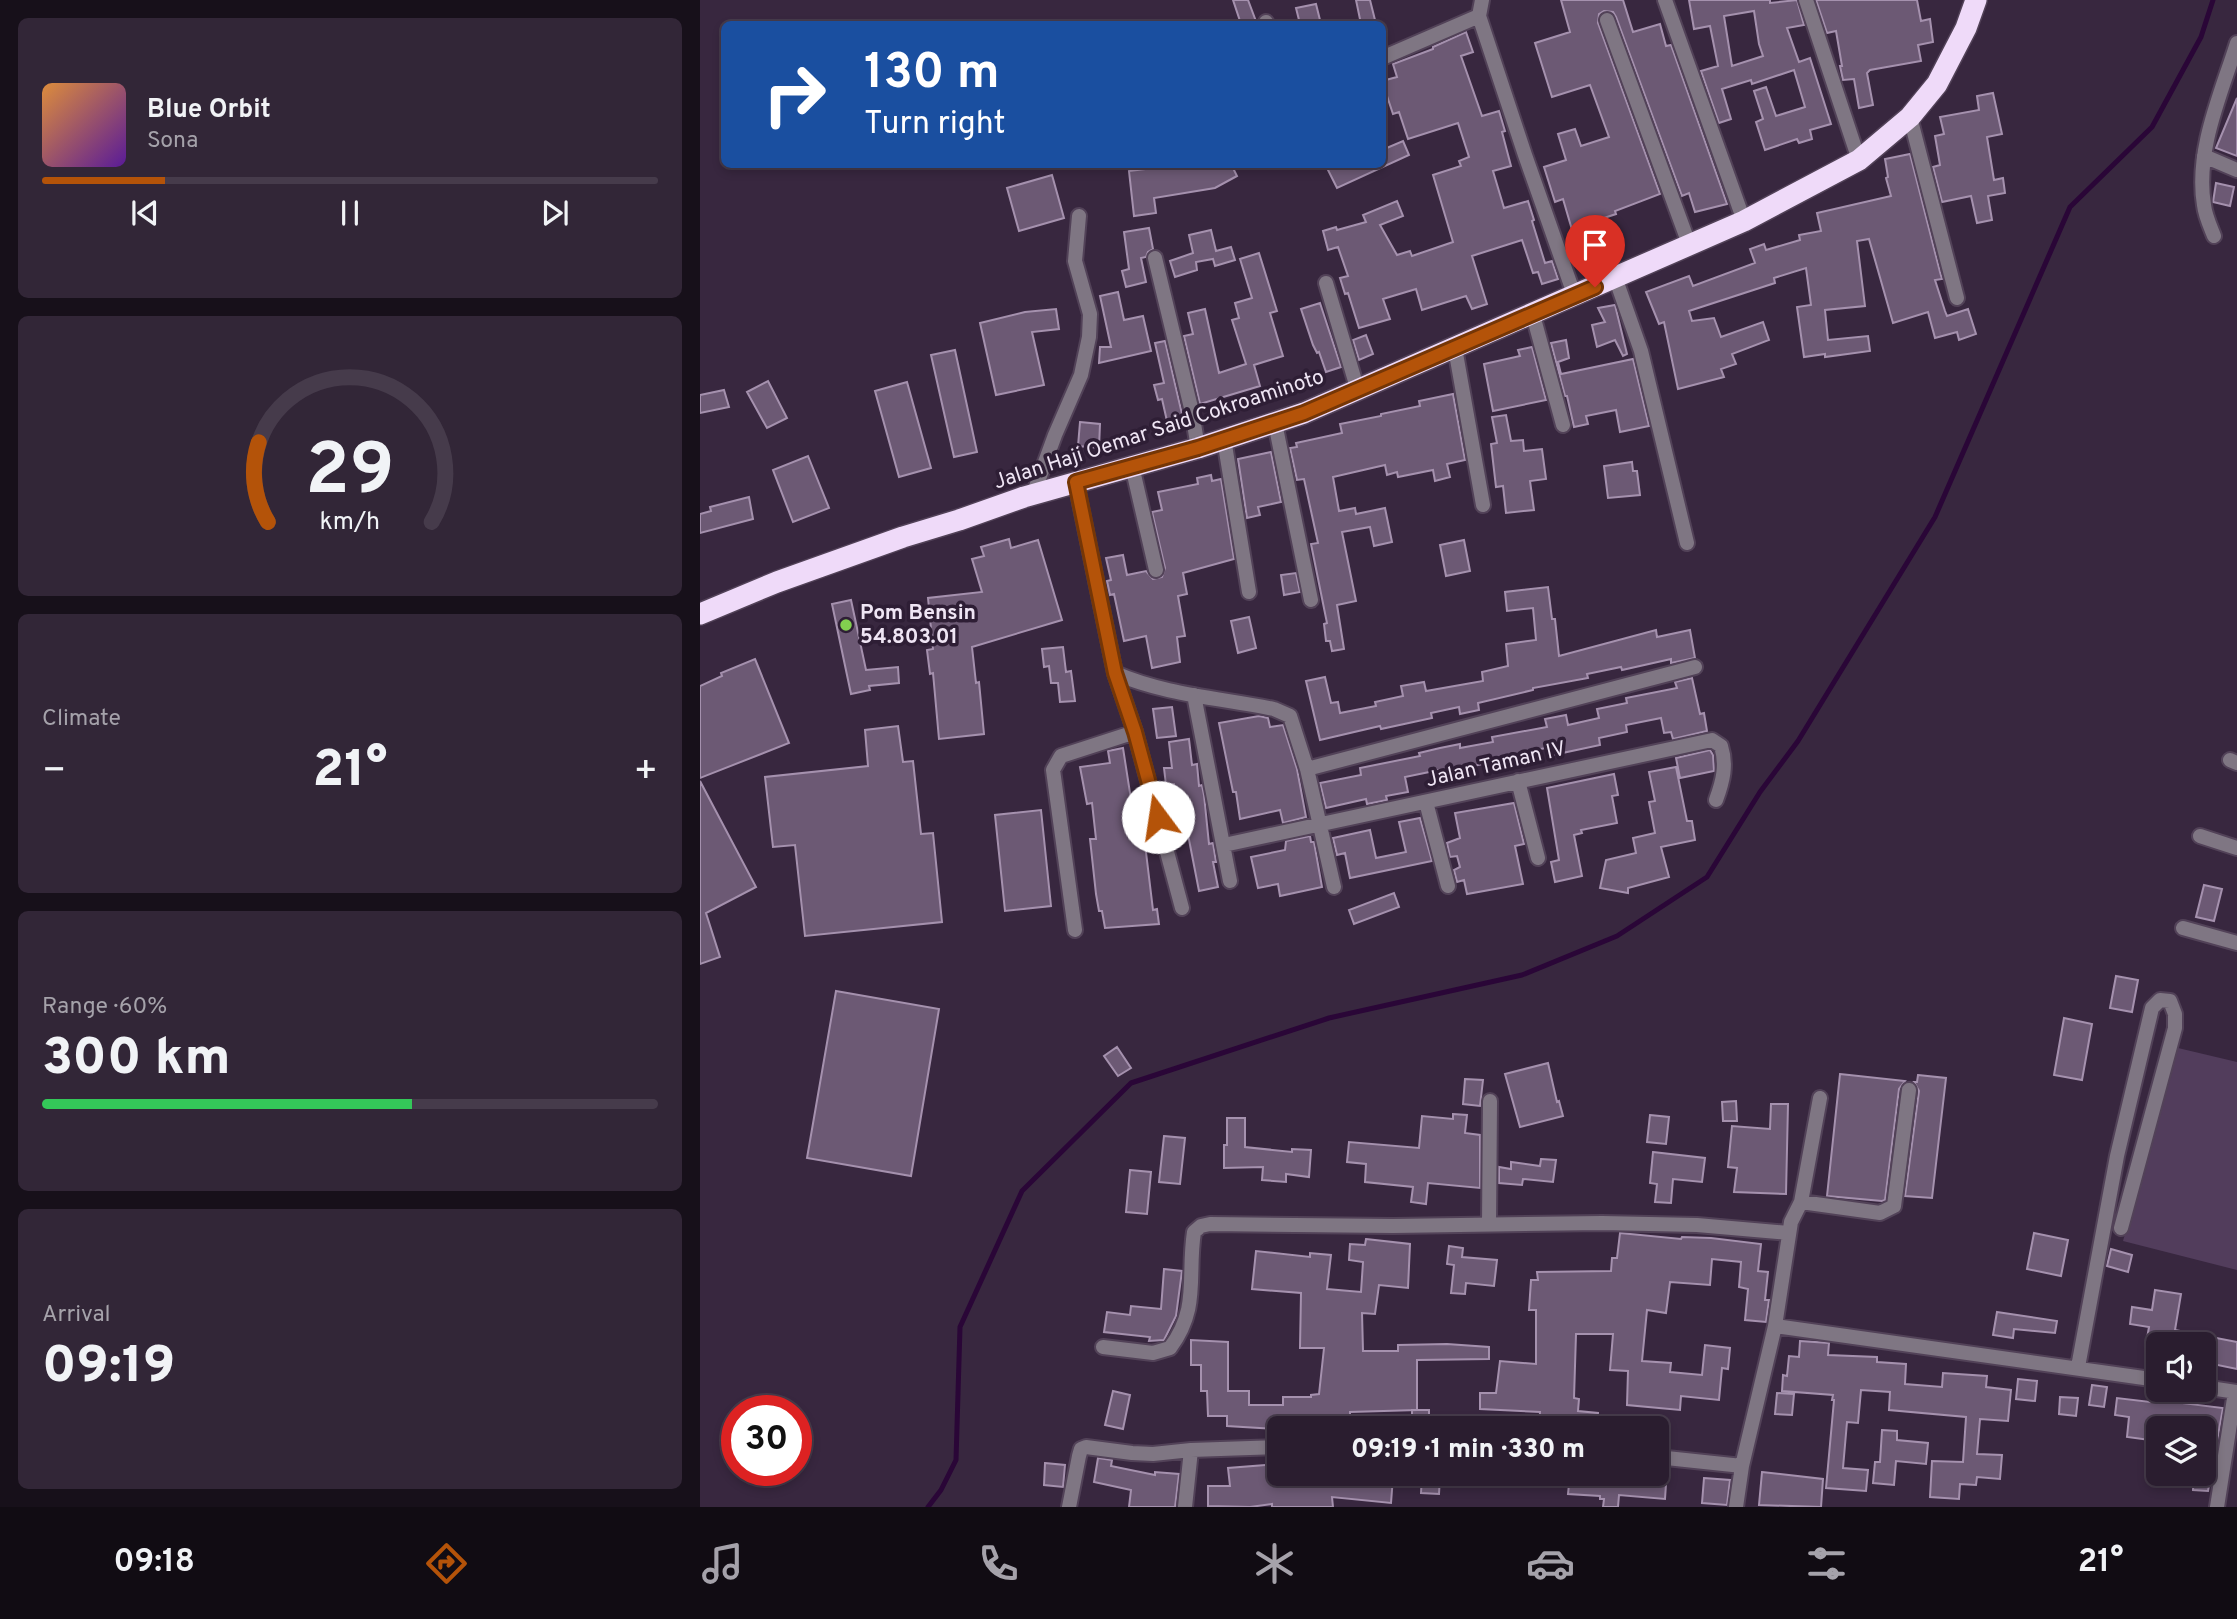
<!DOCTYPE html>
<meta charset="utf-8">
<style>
body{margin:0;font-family:Overpass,sans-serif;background:#322637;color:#f1f3f6;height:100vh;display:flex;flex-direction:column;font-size:26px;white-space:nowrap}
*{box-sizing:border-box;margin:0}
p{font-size:23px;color:#a5a2aa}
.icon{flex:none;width:38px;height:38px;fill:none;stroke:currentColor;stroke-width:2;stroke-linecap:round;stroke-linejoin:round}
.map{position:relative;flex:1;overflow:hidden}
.side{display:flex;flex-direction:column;gap:18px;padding:18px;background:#17101a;width:700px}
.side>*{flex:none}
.guide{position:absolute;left:21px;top:21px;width:665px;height:147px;border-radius:10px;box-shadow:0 4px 10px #0003,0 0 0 2px #463b4b;background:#1a4fa0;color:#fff;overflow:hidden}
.fabs{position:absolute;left:1446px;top:1332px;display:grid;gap:14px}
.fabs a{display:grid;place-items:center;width:70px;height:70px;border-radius:10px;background:#2a1d2f;box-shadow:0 4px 10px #0003,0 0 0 2px #463b4b;font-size:35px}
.speed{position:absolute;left:21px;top:1395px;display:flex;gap:14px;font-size:35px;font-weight:700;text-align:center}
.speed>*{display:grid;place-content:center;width:91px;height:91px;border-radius:50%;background:#2a1d2f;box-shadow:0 4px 10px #0003,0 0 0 2px #463b4b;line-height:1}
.speed .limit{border:10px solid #d22;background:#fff;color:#111}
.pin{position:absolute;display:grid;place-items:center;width:60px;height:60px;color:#fff;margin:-72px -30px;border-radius:50% 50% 50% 0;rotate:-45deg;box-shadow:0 0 7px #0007}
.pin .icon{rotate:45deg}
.me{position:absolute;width:77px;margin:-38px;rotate:346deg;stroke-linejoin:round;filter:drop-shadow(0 0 5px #0008)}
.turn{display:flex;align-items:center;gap:24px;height:147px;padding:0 28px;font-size:32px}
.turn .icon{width:91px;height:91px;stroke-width:2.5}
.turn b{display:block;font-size:49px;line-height:60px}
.big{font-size:52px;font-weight:800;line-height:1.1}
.side .widget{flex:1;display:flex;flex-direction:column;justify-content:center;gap:10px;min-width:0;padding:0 24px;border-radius:10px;background:#322637}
.side .dial{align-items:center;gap:0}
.dial svg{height:182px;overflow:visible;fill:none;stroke:#463b4b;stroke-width:7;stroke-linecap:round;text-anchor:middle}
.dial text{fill:#f1f3f6;stroke:none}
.song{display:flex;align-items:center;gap:21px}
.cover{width:84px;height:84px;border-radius:10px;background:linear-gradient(135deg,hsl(30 70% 55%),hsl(270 70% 35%))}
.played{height:7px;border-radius:4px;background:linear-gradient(90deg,#b45309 20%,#463b4b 20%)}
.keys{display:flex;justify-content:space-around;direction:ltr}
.heat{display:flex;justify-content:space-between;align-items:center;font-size:38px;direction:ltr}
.charge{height:10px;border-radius:5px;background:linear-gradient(90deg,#34c759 60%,#463b4b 0)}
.trip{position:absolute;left:567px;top:1416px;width:402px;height:70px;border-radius:10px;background:#2a1d2f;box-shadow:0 4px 10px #0003,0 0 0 2px #463b4b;font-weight:800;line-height:70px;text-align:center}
.tabs{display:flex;height:112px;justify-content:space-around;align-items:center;background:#110c13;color:#a5a2aa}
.tabs .icon{width:49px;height:49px}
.tabs .selected{color:#b45309}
.tabs b{font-size:32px;color:#f1f3f6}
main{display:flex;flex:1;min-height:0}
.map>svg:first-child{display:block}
</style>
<main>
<section class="side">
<div class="widget">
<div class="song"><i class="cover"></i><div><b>Blue Orbit</b><p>Sona</p></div></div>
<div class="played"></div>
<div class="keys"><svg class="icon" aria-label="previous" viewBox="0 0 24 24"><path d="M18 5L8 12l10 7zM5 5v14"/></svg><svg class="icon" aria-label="pause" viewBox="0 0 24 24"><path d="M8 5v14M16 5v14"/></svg><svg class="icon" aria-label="next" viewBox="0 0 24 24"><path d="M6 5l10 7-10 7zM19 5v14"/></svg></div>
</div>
<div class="widget dial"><svg viewBox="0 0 100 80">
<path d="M14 69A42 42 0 1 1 86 69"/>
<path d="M14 69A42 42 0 0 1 10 34" stroke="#b45309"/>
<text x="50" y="56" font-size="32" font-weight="700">29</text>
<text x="50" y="72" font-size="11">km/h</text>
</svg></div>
<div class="widget"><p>Climate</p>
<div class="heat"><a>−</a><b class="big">21°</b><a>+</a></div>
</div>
<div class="widget"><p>Range · 60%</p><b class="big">300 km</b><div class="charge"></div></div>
<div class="widget"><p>Arrival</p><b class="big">09:19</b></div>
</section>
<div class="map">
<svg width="1537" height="1507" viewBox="0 0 1537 1507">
<rect width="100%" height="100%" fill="#38273f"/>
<path fill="#523d5c" d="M1478,1048L1537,1062V1270L1423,1241Z"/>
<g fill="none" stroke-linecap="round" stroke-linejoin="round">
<path stroke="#2a0637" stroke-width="5" d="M228,1507L241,1490L256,1460L260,1327L322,1191L431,1083L629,1018L822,975L917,936L1007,877L1060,792L1098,741L1235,517L1370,207L1452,127L1501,37L1513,0"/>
</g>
<path fill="#6c5974" stroke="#a591ae" stroke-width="2" fill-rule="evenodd" d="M533,0H548L557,24H541Z
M656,0H670L676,24H661Z
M861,0H923L933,32L960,24L966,46L971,45L1027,204L995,212L989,193L982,196L916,17L913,12L904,11L899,14L898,23L960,194L915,211L916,214L892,222L895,234L875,240L863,199L855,202L844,167L866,160L858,134L875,129L881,146L909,137L890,85L852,97L835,43L870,32Z
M989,0H1070V3L1097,0L1104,25L1087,28L1099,62L1110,58L1131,124L1110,130L1112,139L1099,143L1097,139L1065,150L1056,122L1063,119L1054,91L1066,87L1076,116L1105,107L1094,70L1052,84L1051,80L1022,89L1031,119L1019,123L1001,71L1018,66L1010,26L994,29ZM1054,11L1059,44L1063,56L1032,66L1024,16Z
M1116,0H1217L1221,21L1230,19L1233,42L1218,45L1221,61L1170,70L1167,73L1173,105L1159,108L1154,79L1143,80L1140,66H1142L1136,31L1127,33Z
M616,4L621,24H600L596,8Z
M766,32L773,52L761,56L782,116L799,111L805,131L802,132L811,166L793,171L804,208L828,201L834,220L832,221L845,263L852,261L858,279L842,284L838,272L833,273L822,240L772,256L787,304L772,309L766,296L722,310L716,289L683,299L690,319L659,328L648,293L645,294L640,278L648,276L638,247L628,250L623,231L636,227L637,230L666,222L663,215L697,201L703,216L680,225L697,255L710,251L712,256L753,242L733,175L761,166L759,161L769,157L758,123L708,139L699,112L693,114L682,81L697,77L693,64L733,49V47Z
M1293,93L1302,134L1287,137L1294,180L1303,178L1305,193L1288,196L1292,220L1277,223L1271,196L1242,202L1233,167L1240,165L1235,136L1244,134L1240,117L1279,110L1277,96Z
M1537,98V156L1516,148Z
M703,141L709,155L637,188L625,164H682V150Z
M1210,154L1240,272L1242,279L1235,280L1245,311L1247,316L1268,309L1276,334L1259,340L1257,332L1235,338L1228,312L1193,323L1169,239L1157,241L1165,306L1125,310L1128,340L1168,336L1170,351L1125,357V354L1104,357L1097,307L1111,305L1106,268L1074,278L1075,283L989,311L992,321L1014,318L1021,337L1063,322L1069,340L1032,354L1036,364L1021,369L1024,377L978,389L964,322L959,324L946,292L989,276L993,286L1055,263L1050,249L1064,244L1066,250L1100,240L1099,235L1121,231L1117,213L1191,196L1186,178L1188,177L1185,159Z
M461,164H531L537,176L515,188L454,198L456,213L434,216L429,171L461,167Z
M352,175L364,218L319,231L307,188Z
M1516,183L1534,187L1530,206L1513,202Z
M449,228L453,249L448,252L446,257L441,258L446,282L426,287L422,271L429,269L424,232Z
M511,230L516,251L531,247L535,260L515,266L513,259L496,262L497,270L475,277L470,261L493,253L489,235Z
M559,253L577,311L570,313L583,356L554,365L560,386L500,404L484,336L493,334L488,313L505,309L519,373L546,364L532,320L539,318L535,303L552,298L540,259Z
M418,292L424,320L443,316L451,351L399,363L400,347H411L400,296Z
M620,303L641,367L626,372L619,352L617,353L613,345L601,309Z
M915,305L927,354L923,356L915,340L897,347L892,325L905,322L898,308Z
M356,309L359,329L332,332L344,385L296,395L280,323L325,312Z
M666,335L673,354L659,360L653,340Z
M866,340L869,358L858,362L861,374L933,359L949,426L920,432L916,410L886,416L888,424L874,427L867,396H865L851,343Z
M465,341L485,427L469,430L462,399L458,400L454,385L464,383L455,343Z
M832,347L846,400L793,411L784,364L820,356L818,350Z
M255,350L277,452L254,457L231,355Z
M68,381L87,418L67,428L47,392Z
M207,382L231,468L199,477L175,391Z
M24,390L29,407L0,413V395Z
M753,394L765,460L747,464L750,477L735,481L733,470L698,477L697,472L687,475L685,465L633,477L639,511L655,508L656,514L685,508L692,542L674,546L670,527L642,532L656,601L637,605L644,649L632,651L630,641H626L624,624L627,623L611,544L618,543L604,479L597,480L590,448L597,447L596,443L642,433L640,424L681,416V414L720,406L719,401Z
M806,415L811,441L823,440L824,451L842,449L846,479L830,481L834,510L806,513L803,486L796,487L791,444L797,443L792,417Z
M380,422L400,424L399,448L378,446Z
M571,452L581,502L558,507L560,515L547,518L538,459Z
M108,456L129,508L93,522L73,470Z
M932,462L933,471H937L940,495L908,498L904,466Z
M511,475L512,481L521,479L534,559L483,573L487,594L478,596L485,636L477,637L480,662L452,668L446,636L424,641L414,594L410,595L407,581L411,580L406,558L423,555L427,575L446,571L453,579L462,577L465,568L452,512L462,510L458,492L498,484L497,478Z
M49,497L53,519L0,533V514L11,511L10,507Z
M309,539L311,548L338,540L362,620L272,647L276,683L279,682L284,734L239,739L233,673L230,674L227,650L233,649L228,598L282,592L272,559L284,556L281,547Z
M764,540L770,571L746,576L740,545Z
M596,573L600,592L584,595L581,575Z
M848,587L852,619H855L859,656L956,630L957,637L990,630L995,658L971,663V659L922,670L921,667L887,674L888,678L833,688V690L778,703L779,710L760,714L759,707L731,713L732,718L681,729L680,726L620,740L606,681L625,677L631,703L638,702L640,713L676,706L675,702L703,696L701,686L724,682L726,691L783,681L782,672L808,666L806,644L836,640L833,608L807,611L805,592Z
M151,600L166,670L198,667L199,683L169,686L170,690L151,694L132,604Z
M549,617L556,648L538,653L531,621Z
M363,647L366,672L371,671L375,701L360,702L358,683H351L349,666L344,667L342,649Z
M55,659L89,743L0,778V686L22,676L21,673Z
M992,678L1000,714L1004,713L1007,731L973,739L971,732L964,733L961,718L926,725L927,732L899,738L900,745L853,755L851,747L820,753V756L764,768L766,775L746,779L744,769L705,777L708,792L686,796L687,800L667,804L666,799L626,808L620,783L661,775L660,768L720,756L719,753L740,748L760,744V748L793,742L792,737L847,727L845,719L866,715L868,725L899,718L897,709L927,703L926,698L977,688L975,682Z
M472,707L476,736L457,738L453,709Z
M559,716L568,718L570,727L583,725L597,769L606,817L583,823L580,810L540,819L536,792H533L519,723Z
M198,726L203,762L213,761L221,834L233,833L242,922L105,936L95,845L73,847L65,777L168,766L165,730Z
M489,739L492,765L497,764L499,786L502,785L504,795L509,844L513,843L516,862H513L518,887L499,891L484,814H477L474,784L466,785L464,768H472L469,742Z
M423,748L435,825H440L442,844H445L453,910L457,909L459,924L405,928L402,911H399L396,894L390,839H396L392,803L387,804L380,767L410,763L408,751Z
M1010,750L1013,755L1014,771L980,778L976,758Z
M976,767L987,821H992L995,840L961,847L969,877L928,888V893L900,888L906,860L936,853L933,838L955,833L949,802L955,801L949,772Z
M914,774L918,795L912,796L917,823L881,830L882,833L874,835L882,876L855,882L851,862L859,860L847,788Z
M0,781L56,887L6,913L20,957L0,964Z
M814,803L824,844L815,846L823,884L767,894L764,880L757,882L754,870L760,867L757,856L750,857L747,843L760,838L755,813Z
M341,810L351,906L305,911L295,815Z
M720,818L732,861L650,878L645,853L637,855L633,838L670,830L676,858L706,852L699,822Z
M610,836L611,842H614L622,887L580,896L578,884L558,888L551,857L585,850L586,841Z
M1504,885L1522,889L1514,921L1496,917Z
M694,893L699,907L654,924L649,910Z
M1416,976L1438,980L1432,1012L1410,1008Z
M136,991L239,1009L211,1176L107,1158Z
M1364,1018L1392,1024L1382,1080L1354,1075Z
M417,1047L431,1068L418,1076L404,1056Z
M848,1063L857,1102L859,1101L863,1116L820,1127L805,1074Z
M1140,1074L1205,1081L1199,1089L1185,1200L1182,1201L1127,1196Z
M1218,1075L1246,1078L1232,1198L1205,1196L1219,1091L1214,1082H1217Z
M765,1079L783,1080L780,1106L763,1104Z
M1036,1101L1037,1121H1023L1022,1102Z
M1071,1104H1088L1086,1194L1034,1192L1037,1168L1028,1167L1032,1126L1070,1129Z
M753,1114L767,1115L765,1133L780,1135V1188L728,1183L726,1204L711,1202L713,1187L665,1182L666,1164L647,1162L649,1142L719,1148L722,1116L753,1119Z
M950,1115L969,1117L966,1144L947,1142Z
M527,1118H545V1147L592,1152V1149L611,1150L609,1177L586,1174V1182L562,1180L563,1167L524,1168V1145H527Z
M464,1136L485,1138L480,1184L459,1182Z
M953,1152L1005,1158L1002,1182L973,1179L971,1203L955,1202L957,1184L950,1183Z
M841,1159L856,1160L853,1182L823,1179L822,1185L799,1183V1167L811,1169V1162L840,1166Z
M430,1170L451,1172L447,1214L426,1212Z
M920,1233L981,1239L982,1237L1011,1238L1061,1244L1058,1271L1068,1272L1065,1300H1069L1066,1322L1045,1320L1048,1289L1039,1287L1041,1262L1012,1259L1010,1285L970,1282L966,1313L947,1310L942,1361L971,1363L970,1372L1002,1375L1005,1345L1030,1348L1028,1369L1022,1368L1019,1400L981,1396L980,1410L927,1405L928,1371L910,1370L913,1334H876L874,1398L879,1399L878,1411L898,1413L897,1428H839L840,1412L780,1409V1393H796L800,1361L836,1364V1310H829L831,1280H838L837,1272L911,1271L912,1258H917Z
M1334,1233L1368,1240L1361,1276L1327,1269Z
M666,1239L710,1244L708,1288L679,1285L675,1314L662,1313L663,1351H698V1345L747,1344L789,1347V1359L717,1360V1410L650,1412V1428H631V1425L574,1427V1429L527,1426V1416H508L507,1391H501V1365H491V1340L528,1342V1391H549V1405H583V1397H611V1395L619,1394L624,1348H600L601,1293L552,1289L556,1251L610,1257V1253L631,1255L627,1289L661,1292L663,1262L649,1260L650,1244L665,1245Z
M749,1246L763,1248L762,1257L797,1260L794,1286L766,1283L765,1294L751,1293L754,1265L747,1264Z
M1411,1249L1432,1255L1428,1272L1407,1266Z
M464,1269L482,1271L476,1316L464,1340L449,1341L450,1337L404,1332L407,1312L430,1315L431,1306L461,1309Z
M1455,1290L1481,1294L1475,1330L1537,1342V1369L1503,1362V1344H1446L1449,1327L1430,1324L1432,1307L1452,1310Z
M1297,1312L1357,1321L1355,1333L1314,1329L1313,1338L1293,1335Z
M1100,1341L1129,1343L1128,1355L1177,1357V1362L1206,1364L1205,1384L1242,1387L1243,1373L1287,1376L1286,1387L1311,1390L1308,1421L1280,1419L1277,1454L1302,1455L1300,1479L1277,1477L1276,1485L1260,1484L1259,1499L1230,1497L1232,1461L1263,1462L1266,1417L1189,1410L1190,1392L1161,1390L1158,1423L1147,1422L1143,1468L1168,1470L1166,1491L1126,1488L1134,1400H1132L1133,1395L1082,1391L1083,1375L1087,1376L1089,1356L1099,1357Z
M1318,1379L1337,1381L1335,1401L1316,1399Z
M1392,1385L1407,1387L1404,1407L1389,1405Z
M413,1391L430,1395L423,1429L405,1425Z
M1077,1393L1094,1394L1092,1415L1075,1414Z
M1452,1394L1466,1395L1465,1401L1523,1408L1508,1491L1493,1490L1494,1474H1503L1508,1428H1458V1441L1427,1437L1429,1417L1415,1415L1417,1398L1450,1402Z
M1360,1397L1378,1398L1376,1416L1359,1414Z
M712,1410H729V1427H712Z
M1182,1430L1197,1431V1440L1228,1443L1226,1464L1196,1461L1194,1485L1173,1483L1175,1462H1180Z
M398,1458L412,1460L411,1466L455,1475V1472L479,1474L475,1507H429L431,1490L394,1482Z
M345,1463L365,1465L363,1487L344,1485Z
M579,1464V1474H659L693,1477L691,1503L632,1497L633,1507H572V1504L550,1507L508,1506V1486H530L528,1468Z
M1062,1472L1123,1479L1121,1507L1059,1505Z
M870,1474H951L950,1483L966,1484L965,1499L919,1495L918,1507H903L904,1499H900V1496L868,1494Z
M722,1475L740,1476L739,1494L721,1493Z
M1004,1478L1030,1480L1027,1505L1002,1503Z"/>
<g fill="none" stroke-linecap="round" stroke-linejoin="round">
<defs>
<path id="street" d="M782,0L779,16L825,155L875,297
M965,0L1044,221
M1106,0L1159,160
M907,20L989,244
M566,22L567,24
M682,58L779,16
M1210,117L1257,298
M1504,156L1537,170
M1514,236C1510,226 1505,215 1504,205C1495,151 1521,94 1537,43
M455,258L492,412L498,448
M915,277L941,351L987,543
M626,283L658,391
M833,315L863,425
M755,348L783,505
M575,423L611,600
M524,439L549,592
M432,466L456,570
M376,483L415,673L435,732L482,908
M333,495L355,435L381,375L389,337L390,314L375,261L379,216
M415,673C465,695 521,698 574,709L590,716L607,769L634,887
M494,695L530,881
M1530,760L1537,763
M607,769L995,667
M818,781L838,858
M726,802L748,886
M1500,836L1537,848
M524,845L1012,740L1021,746C1027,765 1023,781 1016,800
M1483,928L1537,943
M375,930L353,770L361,756L435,732
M1101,1202L1120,1098
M789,1224L790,1101
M1075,1326L1458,1380
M403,1347L453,1353L470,1348C500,1308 487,1276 494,1232L501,1226L510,1224L693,1226L902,1223L997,1225L1089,1233
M1378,1367L1417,1156L1452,1008L1460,1000L1470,1001L1475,1014V1028L1421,1228
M1503,1387L1537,1392
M957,1457L1042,1466
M369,1507L379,1456L381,1449L386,1447L432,1453L453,1454L491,1450L579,1447
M485,1507L491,1450
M1036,1507L1042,1466L1075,1326L1091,1222L1101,1202L1180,1213L1194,1206L1209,1090
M1517,1507L1535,1392"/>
<path id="highway" d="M0,614L77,582L203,537L259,520L324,497L498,448L604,413L1044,221L1159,160L1210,117L1237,84L1266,28L1276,0"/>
</defs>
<use href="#street" stroke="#524258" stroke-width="18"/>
<use href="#highway" stroke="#524258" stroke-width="24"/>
<use href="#street" stroke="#7f7683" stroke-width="14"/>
<use href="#highway" stroke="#efdaf9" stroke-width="21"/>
</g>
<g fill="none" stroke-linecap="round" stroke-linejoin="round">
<defs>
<path id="route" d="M458,817L435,732L415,673L376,482L498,448L604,413L895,287"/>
</defs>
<use href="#route" stroke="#753606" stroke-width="18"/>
<use href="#route" stroke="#b45309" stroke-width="12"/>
</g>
<circle fill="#82d04f" stroke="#2e1e35" stroke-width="2.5" cx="146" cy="625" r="7"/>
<g text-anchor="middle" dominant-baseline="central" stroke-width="7" stroke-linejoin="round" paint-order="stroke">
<g font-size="21" fill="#efe5f4" stroke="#2e1e35">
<text transform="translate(459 430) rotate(-18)">Jalan Haji Oemar Said Cokroaminoto</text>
<text transform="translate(796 765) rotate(-13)">Jalan Taman IV</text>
</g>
<g font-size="21" font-weight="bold" fill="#efe5f4" stroke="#2e1e35" text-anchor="start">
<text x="160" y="613">Pom Bensin<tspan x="160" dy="24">54.803.01</tspan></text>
</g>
</g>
</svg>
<div class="fabs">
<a><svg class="icon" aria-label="sound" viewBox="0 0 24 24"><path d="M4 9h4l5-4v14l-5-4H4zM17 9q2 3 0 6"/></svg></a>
<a><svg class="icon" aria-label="layers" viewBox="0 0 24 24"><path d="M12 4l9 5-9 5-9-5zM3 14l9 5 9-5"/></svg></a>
</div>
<div class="speed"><div class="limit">30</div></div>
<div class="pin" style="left:895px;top:287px;background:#d93025"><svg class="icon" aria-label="arrive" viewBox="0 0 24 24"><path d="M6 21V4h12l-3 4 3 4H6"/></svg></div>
<svg class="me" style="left:458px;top:817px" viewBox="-20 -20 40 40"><circle r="19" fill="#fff"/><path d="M0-13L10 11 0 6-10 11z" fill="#b45309"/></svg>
<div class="trip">09:19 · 1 min · 330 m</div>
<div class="guide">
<div class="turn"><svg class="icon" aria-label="right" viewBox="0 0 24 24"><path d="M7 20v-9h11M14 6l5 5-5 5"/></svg><div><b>130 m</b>Turn right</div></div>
</div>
</div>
</main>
<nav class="tabs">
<b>09:18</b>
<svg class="icon selected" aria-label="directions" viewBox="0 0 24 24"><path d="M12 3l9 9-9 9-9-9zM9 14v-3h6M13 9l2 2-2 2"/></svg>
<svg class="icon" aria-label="music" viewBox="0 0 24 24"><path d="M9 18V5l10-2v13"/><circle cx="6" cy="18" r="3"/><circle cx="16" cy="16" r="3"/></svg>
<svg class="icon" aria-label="phone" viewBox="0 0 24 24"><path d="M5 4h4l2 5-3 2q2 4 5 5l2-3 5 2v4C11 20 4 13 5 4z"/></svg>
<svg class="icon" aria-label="climate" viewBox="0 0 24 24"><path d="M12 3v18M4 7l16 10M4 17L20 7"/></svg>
<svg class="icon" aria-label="car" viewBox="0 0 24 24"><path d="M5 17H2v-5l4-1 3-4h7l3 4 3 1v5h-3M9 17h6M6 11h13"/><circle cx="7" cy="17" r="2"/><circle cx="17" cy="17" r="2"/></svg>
<svg class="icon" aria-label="filters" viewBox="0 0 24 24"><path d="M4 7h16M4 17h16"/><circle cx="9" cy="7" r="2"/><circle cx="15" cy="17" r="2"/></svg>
<b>21°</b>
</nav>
